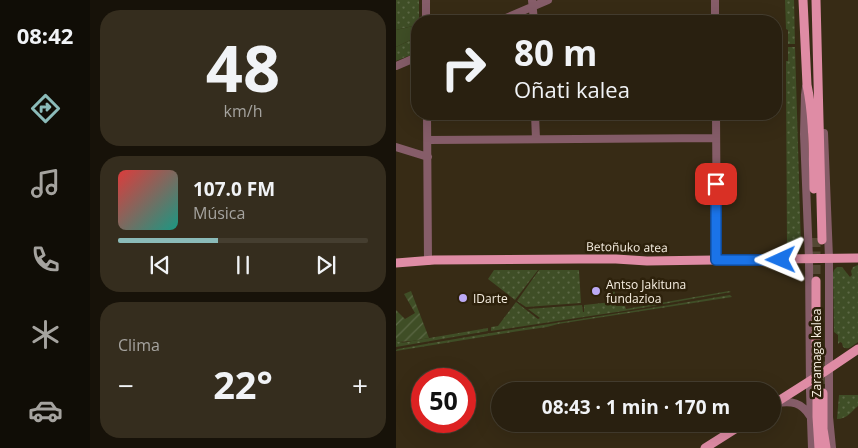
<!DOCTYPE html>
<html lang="es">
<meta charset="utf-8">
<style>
body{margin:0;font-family:"Open Sans",sans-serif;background:#352d1e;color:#f1f3f6;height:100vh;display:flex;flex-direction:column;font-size:19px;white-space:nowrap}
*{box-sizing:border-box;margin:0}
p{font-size:16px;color:#a5a39f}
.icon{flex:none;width:28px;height:28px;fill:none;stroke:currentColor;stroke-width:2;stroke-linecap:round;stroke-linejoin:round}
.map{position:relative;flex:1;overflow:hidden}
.panel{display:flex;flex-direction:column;gap:10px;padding:10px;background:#171209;width:306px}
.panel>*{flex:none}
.guide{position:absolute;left:15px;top:15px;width:371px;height:105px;border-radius:20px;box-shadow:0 5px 20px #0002,0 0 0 1px #453e30;background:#292010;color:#f1f3f6;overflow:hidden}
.speed{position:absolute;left:15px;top:368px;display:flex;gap:10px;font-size:25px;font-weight:700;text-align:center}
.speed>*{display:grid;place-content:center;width:65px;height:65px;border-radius:50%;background:#292010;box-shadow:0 5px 20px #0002,0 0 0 1px #453e30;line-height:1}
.speed .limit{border:8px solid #d22;background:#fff;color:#111}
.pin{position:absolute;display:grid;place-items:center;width:42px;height:42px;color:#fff;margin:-21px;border-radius:10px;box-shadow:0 2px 8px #0006}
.me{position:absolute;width:55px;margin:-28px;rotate:269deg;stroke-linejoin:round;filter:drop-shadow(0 0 4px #0008)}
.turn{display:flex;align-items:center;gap:18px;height:105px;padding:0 20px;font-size:22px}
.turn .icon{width:65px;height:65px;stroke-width:2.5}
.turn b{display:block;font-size:35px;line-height:42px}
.big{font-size:38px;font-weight:700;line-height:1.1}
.panel .widget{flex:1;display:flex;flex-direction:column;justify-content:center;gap:8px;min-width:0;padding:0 18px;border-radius:20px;background:#352d1e}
.panel .dial{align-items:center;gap:0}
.dial b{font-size:65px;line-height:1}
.song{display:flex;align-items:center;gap:15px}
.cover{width:60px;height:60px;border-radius:8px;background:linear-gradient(135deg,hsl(0 70% 55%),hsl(170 70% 35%))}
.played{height:5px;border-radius:2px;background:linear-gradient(90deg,#8bbbb9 40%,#453e30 40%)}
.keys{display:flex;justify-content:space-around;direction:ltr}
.heat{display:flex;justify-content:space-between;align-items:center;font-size:28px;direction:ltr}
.trip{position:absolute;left:95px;top:382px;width:290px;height:50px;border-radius:25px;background:#292010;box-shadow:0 5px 20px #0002,0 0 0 1px #453e30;font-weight:700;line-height:50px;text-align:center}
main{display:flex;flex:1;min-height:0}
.tab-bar{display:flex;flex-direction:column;width:90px;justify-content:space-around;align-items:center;background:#100d06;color:#a5a39f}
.tab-bar .icon{width:35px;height:35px}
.tab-bar .on{color:#8bbbb9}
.tab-bar b{font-size:22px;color:#f1f3f6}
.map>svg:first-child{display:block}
</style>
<main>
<nav class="tab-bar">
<b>08:42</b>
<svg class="icon on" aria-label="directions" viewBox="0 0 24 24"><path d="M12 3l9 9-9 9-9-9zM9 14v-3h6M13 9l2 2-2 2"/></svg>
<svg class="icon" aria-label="music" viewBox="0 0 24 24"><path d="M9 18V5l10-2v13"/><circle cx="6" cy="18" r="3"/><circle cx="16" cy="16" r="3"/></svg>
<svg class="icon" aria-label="phone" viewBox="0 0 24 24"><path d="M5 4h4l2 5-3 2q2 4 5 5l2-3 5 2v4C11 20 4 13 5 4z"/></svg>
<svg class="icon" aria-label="climate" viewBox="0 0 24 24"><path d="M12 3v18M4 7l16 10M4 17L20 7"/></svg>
<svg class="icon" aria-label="car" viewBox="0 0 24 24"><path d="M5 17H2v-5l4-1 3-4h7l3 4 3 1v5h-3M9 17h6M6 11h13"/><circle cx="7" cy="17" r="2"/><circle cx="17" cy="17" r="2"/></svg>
</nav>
<section class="panel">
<div class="widget dial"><b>48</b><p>km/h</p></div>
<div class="widget">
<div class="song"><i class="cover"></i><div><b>107.0 FM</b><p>Música</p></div></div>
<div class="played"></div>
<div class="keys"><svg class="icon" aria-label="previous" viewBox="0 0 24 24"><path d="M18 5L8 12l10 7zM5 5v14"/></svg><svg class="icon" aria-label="pause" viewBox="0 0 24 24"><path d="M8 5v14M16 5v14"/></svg><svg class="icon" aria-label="next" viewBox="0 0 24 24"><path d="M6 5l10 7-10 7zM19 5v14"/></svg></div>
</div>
<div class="widget"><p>Clima</p>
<div class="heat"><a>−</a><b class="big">22°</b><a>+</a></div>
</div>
</section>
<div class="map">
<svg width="462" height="448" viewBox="0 0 462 448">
<defs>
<pattern id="grass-dots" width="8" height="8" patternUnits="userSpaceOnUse" patternTransform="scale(1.25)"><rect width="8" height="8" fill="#3f4e26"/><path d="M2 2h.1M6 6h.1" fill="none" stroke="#5c6845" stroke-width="1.8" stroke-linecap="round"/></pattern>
<pattern id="garden-furrows" width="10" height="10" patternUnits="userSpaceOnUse" patternTransform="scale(1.25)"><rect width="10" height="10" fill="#3f4e26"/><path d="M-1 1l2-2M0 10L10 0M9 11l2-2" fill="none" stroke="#5c6845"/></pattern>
</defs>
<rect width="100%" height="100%" fill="#372b15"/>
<path fill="url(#grass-dots)" d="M0,0H23V21H21V25L0,30Z
M389,0H398L399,44H392V30L390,29Z
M21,37V52L14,55L13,57L12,56L0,61V47Z
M392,47H399L405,247L403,250H391L390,79V61H392Z
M462,265V342C457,345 452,351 447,347L446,343L444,342L442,344V335L438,332L437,273L438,270L441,267H446L454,277L456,275L455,271L457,267Z
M98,270H142L119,300L92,279Z
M143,270H183L185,303L130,307L121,301Z
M215,283H218L220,306H229L230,309L333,291L335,292L234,310L95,331V327L102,326L120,302L142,319L144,318L132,309L186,305L187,312H188V305L216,302Z
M334,295L336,297L162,324L151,327L123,331L0,351V350L2,349C112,329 224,314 334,295Z
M92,328V331L0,347V340C4,344 11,342 16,341Z
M443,395H462V406C455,412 451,419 441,419Z"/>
<path fill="url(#garden-furrows)" d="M15,291L33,338L16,341L2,342L0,340V310L9,319L19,313L8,294Z"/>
<path fill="#3f4e26" d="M21,25V37L0,47V30Z"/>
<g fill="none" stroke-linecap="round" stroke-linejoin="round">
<path stroke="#544834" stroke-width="9" stroke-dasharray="9 4.5" stroke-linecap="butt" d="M420,238V281
M426,348L427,393"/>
<path stroke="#865d69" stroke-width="8" d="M136,0L138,21
M319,0V21
M30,21V0
M103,21L152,0
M0,66L21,57
M410,87L409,95L408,134L413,259L414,391L416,448
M31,114L32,261
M139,114L140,139
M320,114L321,260
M428,133L433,258V417L436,448
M32,140L320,138
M0,147L32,157
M381,403C396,401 405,402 414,416"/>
<path stroke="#df8ca5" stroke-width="9" d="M407,0L411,85C418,118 417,155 418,189
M420,0L426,240
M0,263L38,260L183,259H220L251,261L462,258
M420,281V348
M421,393V417L423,448
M427,393V429L430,448
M376,405L428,372L462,349
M309,448L347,424"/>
</g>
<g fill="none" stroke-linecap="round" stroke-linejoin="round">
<defs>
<path id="route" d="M320,184V260H385"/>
</defs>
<use href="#route" stroke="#114b97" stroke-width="12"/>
<use href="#route" stroke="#1a73e8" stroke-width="9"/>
</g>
<g fill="#bcaaf5" stroke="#2d210b" stroke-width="2">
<circle cx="200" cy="291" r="5"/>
<circle cx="67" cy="298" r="5"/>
</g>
<g text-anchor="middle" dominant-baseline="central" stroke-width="5" stroke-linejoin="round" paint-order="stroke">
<g font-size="12" fill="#f7efe2" stroke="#2d210b">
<text transform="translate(231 247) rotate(1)">Betoñuko atea</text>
<text transform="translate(420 353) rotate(-90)">Zaramaga kalea</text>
</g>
<g font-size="12" fill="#f7efe2" stroke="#2d210b" text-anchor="start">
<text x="210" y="284">Antso Jakituna<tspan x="210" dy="14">fundazioa</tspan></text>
<text x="77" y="298">IDarte</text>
</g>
</g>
</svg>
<div class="speed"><div class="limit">50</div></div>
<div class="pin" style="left:320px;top:184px;background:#d93025"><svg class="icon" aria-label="arrive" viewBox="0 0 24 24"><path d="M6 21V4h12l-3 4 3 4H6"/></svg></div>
<svg class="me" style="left:385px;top:260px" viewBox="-20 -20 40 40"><path d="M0-17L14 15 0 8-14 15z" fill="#1a73e8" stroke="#fff" stroke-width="4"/></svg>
<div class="trip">08:43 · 1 min · 170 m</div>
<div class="guide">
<div class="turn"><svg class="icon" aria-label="right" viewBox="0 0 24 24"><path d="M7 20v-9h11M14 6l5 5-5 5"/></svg><div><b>80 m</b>Oñati kalea</div></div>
</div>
</div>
</main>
